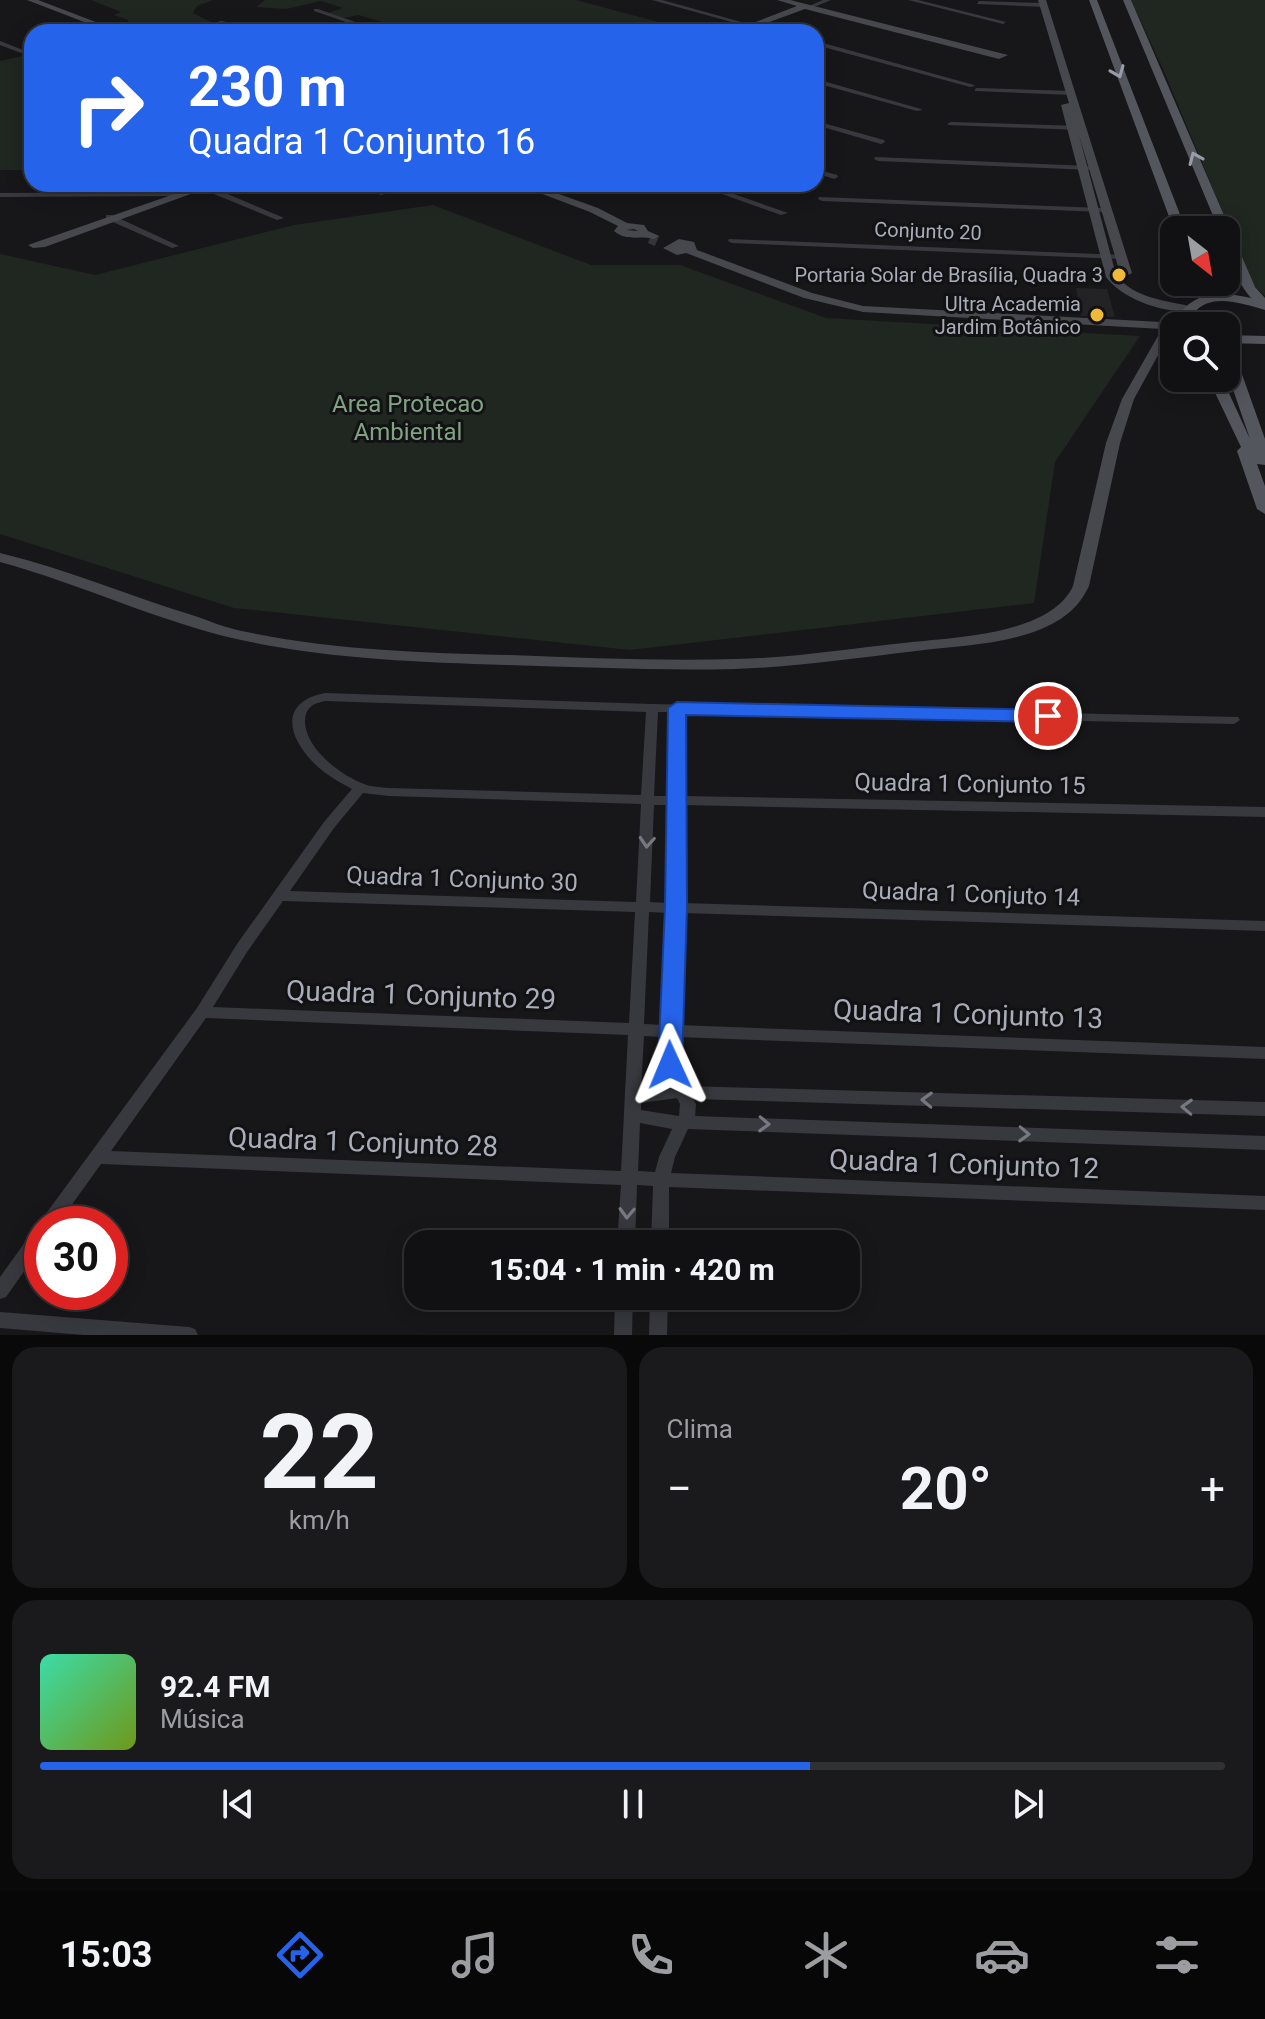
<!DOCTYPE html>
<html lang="pt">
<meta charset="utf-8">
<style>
body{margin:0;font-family:Roboto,sans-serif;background:#1a1a1c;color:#f1f3f6;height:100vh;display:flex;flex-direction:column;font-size:30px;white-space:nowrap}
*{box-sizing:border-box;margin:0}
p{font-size:26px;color:#9c9da0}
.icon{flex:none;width:44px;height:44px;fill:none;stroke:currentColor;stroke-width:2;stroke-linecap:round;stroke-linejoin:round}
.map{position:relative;height:1335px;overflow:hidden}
.side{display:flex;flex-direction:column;gap:12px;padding:12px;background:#09090a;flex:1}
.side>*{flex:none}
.guide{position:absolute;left:24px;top:24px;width:800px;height:168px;border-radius:24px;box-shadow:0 4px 20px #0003,0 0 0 2px #303133;background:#2563eb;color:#fff;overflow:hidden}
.needle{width:52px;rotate:149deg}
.buttons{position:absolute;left:1160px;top:216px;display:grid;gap:16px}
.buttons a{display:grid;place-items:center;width:80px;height:80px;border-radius:16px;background:#111113;box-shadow:0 4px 20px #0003,0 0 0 2px #303133;font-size:40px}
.speed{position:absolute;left:24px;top:1206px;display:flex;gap:16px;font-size:40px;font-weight:700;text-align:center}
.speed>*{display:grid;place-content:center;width:104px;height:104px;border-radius:50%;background:#111113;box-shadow:0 4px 20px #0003,0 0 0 2px #303133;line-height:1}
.speed .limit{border:12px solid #d22;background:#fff;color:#111}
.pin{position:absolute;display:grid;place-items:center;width:68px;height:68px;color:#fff;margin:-34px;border:4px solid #fff;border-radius:50%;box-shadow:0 2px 8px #0007}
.me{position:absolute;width:88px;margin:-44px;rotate:359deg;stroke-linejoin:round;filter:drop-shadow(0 0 6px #0008)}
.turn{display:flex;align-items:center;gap:28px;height:168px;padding:0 32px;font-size:36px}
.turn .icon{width:104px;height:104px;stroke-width:2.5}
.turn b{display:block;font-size:56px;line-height:68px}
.big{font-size:60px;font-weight:700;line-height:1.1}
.side .tile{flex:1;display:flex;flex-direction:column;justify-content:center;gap:12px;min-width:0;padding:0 28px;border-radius:24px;background:#1a1a1c}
.side .dial{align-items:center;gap:0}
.dial b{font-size:104px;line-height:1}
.song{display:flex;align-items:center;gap:24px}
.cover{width:96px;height:96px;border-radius:12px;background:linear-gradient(135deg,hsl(160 70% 55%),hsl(80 70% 35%))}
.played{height:8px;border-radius:4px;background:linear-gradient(90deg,#2563eb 65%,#303133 65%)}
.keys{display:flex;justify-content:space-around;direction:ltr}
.heat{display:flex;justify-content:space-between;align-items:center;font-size:44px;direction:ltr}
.side .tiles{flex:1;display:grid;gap:12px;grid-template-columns:1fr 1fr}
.tile:last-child{grid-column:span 2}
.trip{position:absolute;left:404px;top:1230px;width:456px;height:80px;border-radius:24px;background:#111113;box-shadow:0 4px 20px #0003,0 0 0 2px #303133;font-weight:700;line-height:80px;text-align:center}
.tab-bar{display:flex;height:128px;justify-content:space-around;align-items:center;background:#070708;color:#9c9da0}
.tab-bar .icon{width:56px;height:56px}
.tab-bar .selected{color:#2563eb}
.tab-bar b{font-size:36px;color:#f1f3f6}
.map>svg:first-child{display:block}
</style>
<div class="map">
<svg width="1265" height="1335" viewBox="0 0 1265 1335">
<rect width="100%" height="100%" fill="#171719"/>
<path fill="#232326" d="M1076,288L1107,289L1115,317L1081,316Z"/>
<path fill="#1f2720" d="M91,0H213L197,6L193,13L221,27L206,32H181L161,25L137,29L128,26V20L114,15L121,12Z
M265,0H576L677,27L663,32H574L542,24L518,32L490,24L465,32H417L358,15L344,18L328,13L343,8L321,1L286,9L256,7Z
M1131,0H1265V296L1253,285L1163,69Z
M32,54V170H0V61Z
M433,205L591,265H680L826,318L1140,336L1055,462L1034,603L630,650L234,608L0,534V254L95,275L294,225Z"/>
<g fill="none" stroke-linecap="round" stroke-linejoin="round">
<path stroke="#343539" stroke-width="11" stroke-dasharray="11 6" stroke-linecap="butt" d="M650,238L657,241"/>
<path fill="#38393e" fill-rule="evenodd" d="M652,0H662L778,32H768Z
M823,0H831L814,7L809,6Z
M908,0H918L1006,22L1003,24Z
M979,1L1044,3L1047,5L1044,7L977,4Z
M314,9H318L384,32H375L314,11Z
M219,21H223L253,32H244L219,23Z
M504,28L513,32L502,31Z
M0,41L23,50L24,51L21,53L0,45Z
M816,41L974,85L975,86L970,87L816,45Z
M816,79L921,109L922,110L917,111L816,83Z
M977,88L1072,91L1075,93L1072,95L975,91V89Z
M816,121L884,140L885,142L881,144L816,125Z
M951,122L1080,126L1084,128L1080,130L949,125L947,124Z
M875,157L1091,166L1095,168L1091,170L878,161L874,159Z
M816,169L837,175L838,177L834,179L816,173Z
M197,184H204L284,218L277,220L197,187Z
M356,184H367L388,193L381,195Z
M694,184H705L788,213L781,215Z
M188,192L189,194L185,196L0,197V193Z
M819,197L1102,208L1106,210L1102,212L822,201L818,199Z
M106,215H112L179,246L172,248L106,219Z
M729,239L1122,255L1126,257L1122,259L732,243L728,241Z
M325,693L652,704L1238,717L1240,720L1234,724L683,713V796L1265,807V817L683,805V903L1265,921V931L683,913L678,1025L1265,1047V1059L677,1037C677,1053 678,1071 686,1086L1265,1102V1116L693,1099L696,1104L695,1116L1265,1136V1150L688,1129L675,1157L671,1173L1265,1196V1210L669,1187V1244H651L653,1186L637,1185L635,1244H617L621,1185L101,1164L58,1224H42V1246L6,1297L0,1299V1277L36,1227L40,1225L42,1219L197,1008L237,944L324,822L352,789C339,782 325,774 315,764C287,737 279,702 325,693ZM325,701L646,712L641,795L389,788C381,787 371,787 364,784C340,775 305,748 305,721C305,708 313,703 325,701ZM658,712H671L670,796H654ZM363,793L389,796L641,804L636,902L290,891L334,828ZM654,805H670L669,903L650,902ZM283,901L635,912L629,1023L213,1007L247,952ZM649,912L669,913L663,1025L644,1024ZM206,1018L628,1035L621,1171L111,1151ZM644,1036L662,1037C661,1053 663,1071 670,1086L641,1090ZM677,1098L680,1104L679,1116L641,1110V1103ZM640,1123L672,1129L659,1157L655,1172L638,1171Z
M615,1296H633L632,1335H614Z
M650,1296H668L667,1335H649Z
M0,1312L189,1327L195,1329L198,1335H84L0,1328Z"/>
<path fill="#46484e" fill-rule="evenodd" d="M27,0H38L122,32H110Z
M777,0H790L1008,55L999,59L805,9L742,32H730L797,6Z
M1038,0H1046L1132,273L1126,276L1120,273L1079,135L1116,275C1135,299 1165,300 1193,307V311C1166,314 1123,300 1106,277L1061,105L1069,103Z
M203,184H218L45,247L33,248L28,245Z
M516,184H531L598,208L627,223L644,225L648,231L659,236L654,239C639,235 627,242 614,231L618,226L590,212ZM634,229L638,231L626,230Z
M679,239L694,242L697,250L812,293L863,306L1180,323L1182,326H1174L1134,399L1120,443L1089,586C1082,600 1075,609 1062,618C1021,645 962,645 916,651C856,658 796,667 735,669C659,671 582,667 506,665C417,662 328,659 241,640C159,622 81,584 0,562V553C67,569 129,596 195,616C212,622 229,629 247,632C334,650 423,653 511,655C586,658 660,661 735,659C791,658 847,649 903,643C951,637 1050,636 1073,586L1106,443L1122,399L1162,329L863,312L804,298L686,253L677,255L663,248Z"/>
<path fill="#54565d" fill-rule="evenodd" d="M1089,0H1097L1186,230H1174Z
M1123,0H1131L1255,287L1265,298V310C1243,304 1211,292 1194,313L1202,326H1188L1180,313C1198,290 1225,292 1251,298C1236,281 1226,253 1226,230H1219Z
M1226,335L1265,336V344L1226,343Z
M1226,345L1233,349L1265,439V465L1257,464L1265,486V514L1257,509L1237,451L1241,447L1208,378H1222L1250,439L1226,369Z"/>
</g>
<defs><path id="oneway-chevron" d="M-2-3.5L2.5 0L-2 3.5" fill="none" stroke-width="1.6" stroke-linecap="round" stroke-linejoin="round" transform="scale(2)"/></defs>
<g stroke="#989ca7">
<use href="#oneway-chevron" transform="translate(1118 72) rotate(68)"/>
<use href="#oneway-chevron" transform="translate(1195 158) rotate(-113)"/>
</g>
<g stroke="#767982">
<use href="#oneway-chevron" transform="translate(647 842) rotate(94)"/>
<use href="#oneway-chevron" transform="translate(927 1100) rotate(-178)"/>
<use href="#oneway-chevron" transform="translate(1187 1107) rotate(-178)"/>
<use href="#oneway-chevron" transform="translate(764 1124) rotate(2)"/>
<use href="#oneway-chevron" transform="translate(1024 1134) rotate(2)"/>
<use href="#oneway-chevron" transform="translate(627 1213) rotate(92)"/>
</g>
<path fill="#2563eb" stroke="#184099" stroke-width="2" d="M677,702L1048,710L1058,716L1048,722L686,715L687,907L682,1065L679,1072L670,1075L662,1072L658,1065L665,907L668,708Z"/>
<g fill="#f0ba38" stroke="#121214" stroke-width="3">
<circle cx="1119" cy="275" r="8"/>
<circle cx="1097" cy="315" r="8"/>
</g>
<g text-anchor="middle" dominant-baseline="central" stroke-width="6" stroke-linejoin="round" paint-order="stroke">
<g font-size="20" fill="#a9adb9" stroke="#121214">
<text transform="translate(928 231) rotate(2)">Conjunto 20</text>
</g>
<g font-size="20" fill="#a9adb9" stroke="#121214" text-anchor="end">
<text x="1103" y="275">Portaria Solar de Brasília, Quadra 3</text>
<text x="1081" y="304">Ultra Academia<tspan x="1081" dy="23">Jardim Botânico</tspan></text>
</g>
<g font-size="24" fill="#81a384" stroke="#121214">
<text x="408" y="404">Area Protecao<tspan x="408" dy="28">Ambiental</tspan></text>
</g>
<g font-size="24" fill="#a9adb9" stroke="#121214">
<text transform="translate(970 784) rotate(1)">Quadra 1 Conjunto 15</text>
<text transform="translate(462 879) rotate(2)">Quadra 1 Conjunto 30</text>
<text transform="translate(971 894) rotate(2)">Quadra 1 Conjuto 14</text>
</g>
<g font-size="28" fill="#a9adb9" stroke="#121214">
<text transform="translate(421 995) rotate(2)">Quadra 1 Conjunto 29</text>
<text transform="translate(968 1014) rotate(2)">Quadra 1 Conjunto 13</text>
<text transform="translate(363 1142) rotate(2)">Quadra 1 Conjunto 28</text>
<text transform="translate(964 1164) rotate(2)">Quadra 1 Conjunto 12</text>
</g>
</g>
</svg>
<div class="buttons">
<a><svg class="needle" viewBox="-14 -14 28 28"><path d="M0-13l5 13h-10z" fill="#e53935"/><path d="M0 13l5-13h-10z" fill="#9c9da0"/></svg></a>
<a><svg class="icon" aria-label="search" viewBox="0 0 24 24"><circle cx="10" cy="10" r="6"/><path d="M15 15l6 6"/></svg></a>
</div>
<div class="speed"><div class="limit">30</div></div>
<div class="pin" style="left:1048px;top:716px;background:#d93025"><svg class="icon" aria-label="arrive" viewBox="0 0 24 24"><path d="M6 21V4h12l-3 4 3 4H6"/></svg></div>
<svg class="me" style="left:670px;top:1065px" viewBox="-20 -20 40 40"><path d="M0-17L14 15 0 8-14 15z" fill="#2563eb" stroke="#fff" stroke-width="4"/></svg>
<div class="trip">15:04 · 1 min · 420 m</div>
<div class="guide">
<div class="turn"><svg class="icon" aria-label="right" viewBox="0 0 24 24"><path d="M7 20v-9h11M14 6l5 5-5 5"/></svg><div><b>230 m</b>Quadra 1 Conjunto 16</div></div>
</div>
</div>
<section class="side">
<div class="tiles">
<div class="tile dial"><b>22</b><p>km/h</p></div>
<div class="tile"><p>Clima</p>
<div class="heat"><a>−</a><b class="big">20°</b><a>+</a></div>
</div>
<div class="tile">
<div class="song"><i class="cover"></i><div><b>92.4 FM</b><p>Música</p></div></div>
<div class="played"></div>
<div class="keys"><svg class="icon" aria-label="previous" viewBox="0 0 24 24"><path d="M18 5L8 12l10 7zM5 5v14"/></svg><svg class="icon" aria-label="pause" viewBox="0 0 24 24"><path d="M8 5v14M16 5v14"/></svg><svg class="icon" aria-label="next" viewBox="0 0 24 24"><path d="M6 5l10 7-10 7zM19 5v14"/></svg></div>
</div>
</div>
</section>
<nav class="tab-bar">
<b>15:03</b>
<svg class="icon selected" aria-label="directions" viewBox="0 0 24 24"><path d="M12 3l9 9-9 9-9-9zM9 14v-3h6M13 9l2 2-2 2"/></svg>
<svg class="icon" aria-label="music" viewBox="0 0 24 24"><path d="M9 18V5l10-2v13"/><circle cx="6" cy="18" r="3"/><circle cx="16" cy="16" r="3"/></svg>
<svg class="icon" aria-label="phone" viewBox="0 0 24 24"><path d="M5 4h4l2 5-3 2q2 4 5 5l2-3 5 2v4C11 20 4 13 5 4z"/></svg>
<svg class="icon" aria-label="climate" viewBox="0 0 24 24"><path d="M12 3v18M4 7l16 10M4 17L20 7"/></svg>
<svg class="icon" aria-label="car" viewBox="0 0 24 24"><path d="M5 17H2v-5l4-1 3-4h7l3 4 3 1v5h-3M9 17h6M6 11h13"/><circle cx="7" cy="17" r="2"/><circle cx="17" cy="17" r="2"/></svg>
<svg class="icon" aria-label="filters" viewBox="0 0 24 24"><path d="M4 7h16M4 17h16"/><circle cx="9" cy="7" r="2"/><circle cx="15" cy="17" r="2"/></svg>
</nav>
